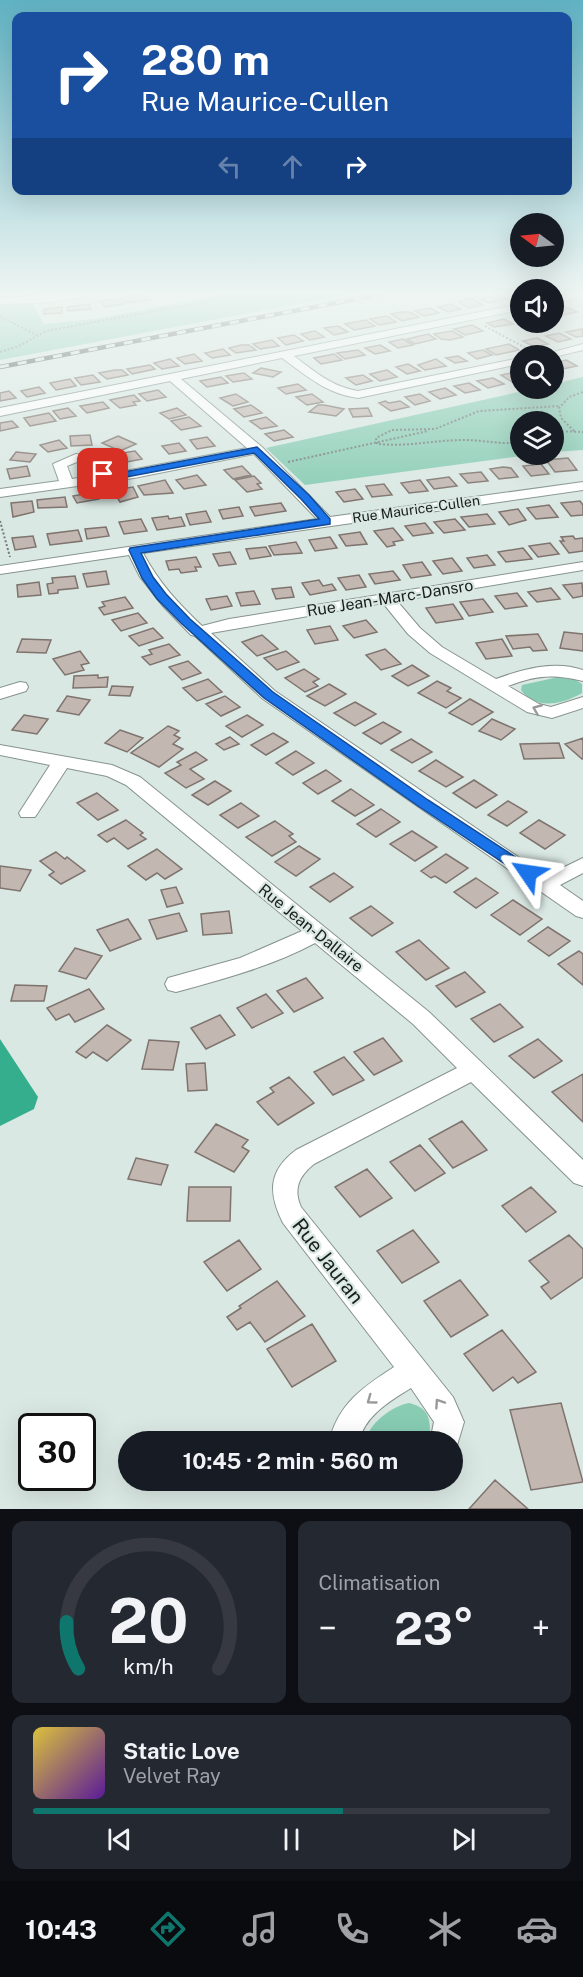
<!DOCTYPE html>
<html lang="fr">
<meta charset="utf-8">
<style>
body{margin:0;font-family:"Public Sans",sans-serif;background:#242831;color:#f1f3f6;height:100vh;display:flex;flex-direction:column;font-size:22px;white-space:nowrap}
*{box-sizing:border-box;margin:0}
p{font-size:20px;color:#9ea1a6}
.icon{flex:none;width:33px;height:33px;fill:none;stroke:currentColor;stroke-width:2;stroke-linecap:round;stroke-linejoin:round}
.map{position:relative;height:1509px;overflow:hidden}
.side{display:flex;flex-direction:column;gap:12px;padding:12px;background:#0d0f14;flex:1}
.side>*{flex:none}
.top-card{position:absolute;left:12px;top:12px;width:560px;height:183px;border-radius:12px;box-shadow:0 6px 24px #0002;background:#1a4fa0;color:#fff;overflow:hidden}
.needle{width:39px;rotate:285deg}
.fabs{position:absolute;left:510px;top:213px;display:grid;gap:12px}
.fabs a{display:grid;place-items:center;width:54px;height:54px;border-radius:50%;background:#171b24;box-shadow:0 6px 24px #0002;font-size:30px}
.speed{position:absolute;left:18px;top:1413px;display:flex;gap:12px;font-size:30px;font-weight:700;text-align:center}
.speed>*{display:grid;place-content:center;width:78px;height:78px;border-radius:50%;background:#171b24;box-shadow:0 6px 24px #0002;line-height:1}
.speed .limit{border:3px solid #111;border-radius:9px;background:#fff;color:#111}
.pin{position:absolute;display:grid;place-items:center;width:51px;height:51px;color:#fff;margin:-26px;border-radius:12px;box-shadow:0 3px 9px #0006}
.me{position:absolute;width:66px;margin:-33px;rotate:302deg;stroke-linejoin:round;filter:drop-shadow(0 0 4px #0008)}
.turn{display:flex;align-items:center;gap:21px;height:126px;padding:0 30px;font-size:27px}
.turn .icon{width:78px;height:78px;stroke-width:2.5}
.turn b{display:block;font-size:42px;line-height:51px}
.lanes{display:flex;align-items:center;height:57px;padding:0 30px;background:#0003;justify-content:center;gap:30px;direction:ltr}
.lanes .off{opacity:.35}
.big{font-size:45px;font-weight:700;line-height:1.1}
.side .widget{flex:1;display:flex;flex-direction:column;justify-content:center;gap:9px;min-width:0;padding:0 21px;border-radius:12px;background:#242831}
.side .dial{align-items:center;gap:0}
.dial svg{height:156px;overflow:visible;fill:none;stroke:#363941;stroke-width:7;stroke-linecap:round;text-anchor:middle}
.dial text{fill:#f1f3f6;stroke:none}
.song{display:flex;align-items:center;gap:18px}
.cover{width:72px;height:72px;border-radius:9px;background:linear-gradient(135deg,hsl(50 70% 55%),hsl(270 70% 35%))}
.played{height:6px;border-radius:3px;background:linear-gradient(90deg,#0f766e 60%,#363941 60%)}
.keys{display:flex;justify-content:space-around;direction:ltr}
.heat{display:flex;justify-content:space-between;align-items:center;font-size:33px;direction:ltr}
.side .tiles{flex:1;display:grid;gap:12px;grid-template-columns:1fr 1fr}
.widget:last-child{grid-column:span 2}
.trip{position:absolute;left:118px;top:1431px;width:345px;height:60px;border-radius:30px;background:#171b24;box-shadow:0 6px 24px #0002;font-weight:700;line-height:60px;text-align:center}
.menu{display:flex;height:96px;justify-content:space-around;align-items:center;background:#090b0e;color:#9ea1a6}
.menu .icon{width:42px;height:42px}
.menu .current{color:#0f766e}
.menu b{font-size:27px;color:#f1f3f6}
.map>svg:first-child{display:block}
</style>
<div class="map">
<svg width="583" height="1509" viewBox="0 0 583 1509">
<rect width="100%" height="100%" fill="#dae8e3"/>
<path fill="#88ccb4" d="M227,294H351L0,360V304L32,303L44,324L95,319Z
M583,377V450L554,452V422H520V454L529,455L305,485L266,448L532,389L554,388V384Z
M563,676L574,679L582,684V693C563,704 536,711 521,690L522,685Z
M409,1403C425,1407 430,1414 430,1431L419,1441H366C368,1424 392,1406 409,1403Z"/>
<path fill="#34ae8c" d="M0,1039L38,1097L34,1109L0,1126Z"/>
<path fill="#c3b7b1" stroke="#7e736e" stroke-width="1.5" d="M142,294L149,300L127,303L120,298Z
M499,295L507,299L488,303L479,299Z
M468,298L473,299L483,305L468,308L459,302Z
M118,299L123,304L105,307L100,301Z
M89,304L91,309L68,311L67,307Z
M450,304L461,309L448,312L438,307Z
M62,307V313L44,314V309Z
M567,307L577,312L562,315L554,311Z
M430,308L439,313L424,316L415,311Z
M400,312H410L419,317L402,321L391,314Z
M387,316L396,322L379,325L370,319Z
M504,319L513,324L494,327L487,323Z
M366,320L375,326L354,330L345,324Z
M472,325L483,331L465,335L454,329Z
M338,326L348,332L334,335L324,328Z
M582,329L583,336L576,337L566,332Z
M315,331L324,337L310,340L301,334Z
M452,331L463,337L450,340L441,339L434,334Z
M559,333L571,339L558,342L546,336Z
M428,334L436,339L415,344L407,339Z
M294,335L303,341L286,345L278,338Z
M537,338L548,344L534,347L523,341Z
M403,339L413,345L398,348L389,342Z
M272,340L279,346L260,349L253,344Z
M509,344L519,350L496,355L486,349Z
M241,345H249L256,350L236,353L229,348Z
M380,345L390,351L375,354L365,348Z
M223,349L230,355L212,358L205,353Z
M358,350L365,355L345,359L337,353Z
M483,350L492,355L477,359L468,353Z
M194,354L202,361L185,364L177,358Z
M334,354L342,360L321,364L314,358Z
M458,356L467,361L455,363L446,358Z
M170,359L179,366L162,369L154,363Z
M436,359L446,366L425,370L418,365Z
M566,360L577,366L558,370L554,368V363Z
M408,364L420,371L407,374L396,367Z
M150,365L155,369L132,374L127,369Z
M261,368L281,372L273,377L253,373Z
M115,370H122L128,375L107,379L99,373Z
M387,370L397,377L380,381L370,374Z
M516,372L520,374V380L512,382L501,375Z
M244,373L252,379L233,382L226,376Z
M93,375L100,382L81,385L75,378Z
M363,375L372,381L356,385L346,378Z
M221,377L228,383L207,387L200,381Z
M493,378L504,384L488,388L477,381Z
M70,379L76,386L56,390L50,383Z
M469,383L480,390L465,393L454,386Z
M298,384L306,390L286,394L278,388Z
M39,387L45,393L27,397L21,391Z
M445,388L456,395L440,399L429,392Z
M158,390L166,397L147,401L139,394Z
M9,391L16,398L0,401V393Z
M236,394L248,402L233,406L220,398Z
M312,394L323,402L307,405L296,397Z
M420,394L430,401L415,405L405,397Z
M134,395L140,401L133,402L136,405L120,408L110,400Z
M385,401L389,403L400,401L409,407L391,411L379,403Z
M103,402L109,408L87,413L80,406Z
M251,405L262,413L244,417L234,409Z
M318,405H324L344,409L336,416L309,412Z
M68,408L76,416L60,419L53,411Z
M177,408L186,415L169,419L160,413Z
M368,408L372,416L353,417L349,409Z
M49,413L56,421L30,426L24,418Z
M189,417L201,426L181,430L171,421Z
M266,417L277,426L261,429L250,421Z
M12,421L18,427L0,431V423Z
M284,430L293,437L274,441L265,434Z
M90,435L92,445L71,446L70,436Z
M118,436L136,444L120,451L102,443Z
M207,437L215,446L197,449L190,440Z
M59,440L67,448L48,452L40,445Z
M179,443L186,451L169,454L162,446Z
M135,451L142,459L122,463L115,454Z
M16,452L36,454L30,462L10,460Z
M568,458L577,470L555,472L546,460Z
M541,464L549,474L531,476L523,466Z
M27,466L30,476L10,479L7,469Z
M242,466L251,475L233,479L224,470Z
M503,467L511,468L518,477L499,479L490,469Z
M481,472L488,481L468,483L460,474Z
M197,475L206,485L184,489L176,480Z
M254,476L261,483L257,484L262,489L247,492L235,480Z
M449,477L457,486L434,489L427,480Z
M165,480L173,493L144,495L138,486Z
M420,480L428,491L409,493L401,483Z
M384,484L392,495L372,497L366,486Z
M133,487L138,497L120,502L113,490Z
M355,489L363,499L344,502L336,492Z
M94,492L99,499L77,503L73,496Z
M65,497L67,507L38,508L37,500Z
M32,501L34,512L13,517L11,503Z
M580,501L583,505V515L571,516L561,503Z
M281,503L286,511L255,516L250,507Z
M549,505L558,517L536,519L527,508Z
M239,507L243,516L223,519L219,510Z
M518,509L526,520L509,525L499,512Z
M206,511L211,522L190,525L186,514Z
M487,514L495,524L469,527L461,517Z
M168,516L169,519L181,517L185,526L157,530L152,518Z
M141,519L147,531L124,534L119,522Z
M455,519L465,530L444,533L434,522Z
M425,523L433,533L413,536L405,526Z
M106,527L109,536L87,539L85,529Z
M393,528L403,540L393,542L395,545L387,547L374,531Z
M78,530L82,541L50,545L47,534Z
M360,532L367,544L346,546L339,535Z
M33,536L36,547L15,550L12,538Z
M573,536L575,539L583,538V551L569,553L560,541H564L561,537Z
M330,537L337,548L315,551L309,540Z
M296,542L302,553L274,555L269,546Z
M550,543L559,554L538,557L529,546Z
M266,547L271,556L250,559L246,549Z
M523,548L532,559L506,562L498,552Z
M230,552L236,564L219,566L213,554Z
M487,555L495,565L474,568L467,558Z
M196,557L201,567H195L197,571L181,573L179,569L169,570L166,561Z
M452,558L462,571L443,574L433,561Z
M422,562L431,575L411,578L403,565Z
M106,571L109,584L87,587L83,574Z
M393,571L400,580L375,584L369,574Z
M359,575L366,587L346,590L338,578Z
M75,576L78,588L58,590V593L49,594L47,584L53,583L52,578Z
M319,580L323,586L332,584L336,590L310,595L302,583Z
M39,582L41,595L18,597L17,585Z
M582,583L583,596L573,598L563,585Z
M291,587L294,597L276,599L272,589Z
M551,588L560,599L537,602L528,592Z
M254,591L260,604L241,606L236,593Z
M517,593L527,606L505,609L495,596Z
M227,596L232,606L211,610L206,599Z
M125,597L133,608L104,615L99,608L105,606L102,602Z
M483,599L493,612L469,616L460,602Z
M453,604L463,619L436,623L426,608Z
M138,613L147,623L121,631L112,620Z
M366,620L377,632L354,638L343,626Z
M330,626L338,640L315,644L307,630Z
M153,628L163,638L139,646L129,636Z
M564,632L583,634V651L560,648Z
M538,634L547,650L533,651L530,647L513,649L506,636Z
M262,635L278,649L257,656L242,642Z
M22,639L51,640L46,653L17,652Z
M502,639L512,656L486,659L476,643Z
M169,644L180,655L150,665L142,657L152,654L149,650Z
M385,649L401,664L381,670L366,655Z
M80,651L89,663L81,665L84,670L65,675L53,659Z
M286,651L299,662L277,670L264,658Z
M188,661L201,673L182,680L169,667Z
M412,665L429,676L408,686L392,676Z
M304,669L319,679L313,682L318,686L305,692L285,678Z
M98,675V678L108,677L107,687L73,688L74,676Z
M208,679L222,692L197,701L183,688Z
M437,681L451,688L447,691L461,698L446,708L418,693Z
M329,684L346,694L325,706L307,696Z
M112,686L133,687L130,696L109,695Z
M67,696L90,700L79,715L57,711Z
M225,696L240,707L221,716L206,704Z
M470,699L493,712L472,725L449,713Z
M355,702L376,714L355,726L334,713Z
M24,715L48,719L37,734L12,730Z
M247,715L263,725L242,737L226,726Z
M492,719L515,729L501,740L479,731Z
M383,722L401,732L381,744L363,733Z
M168,726L179,731L174,735L180,738L173,744L183,749L159,767L131,753Z
M120,730L143,738L127,752L105,743Z
M273,733L288,742L266,755L251,745Z
M230,737L239,744L224,750L216,744Z
M583,738V759H582L565,744Z
M411,739L432,752L412,763L391,750Z
M559,743L564,758L524,759L520,744Z
M296,751L314,763L293,775L276,763Z
M196,752L207,760L190,769L204,779L186,788L165,773L181,765L177,762Z
M436,760L463,777L446,787L419,771Z
M326,770L341,781L318,794L303,783Z
M474,780L497,795L476,808L453,793Z
M215,781L231,791L208,805L192,795Z
M351,789L374,805L355,816L332,801Z
M97,793L118,810L98,820L77,803Z
M508,801L527,812L507,826L488,815Z
M241,803L259,816L238,828L220,815Z
M381,809L400,822L376,837L357,824Z
M126,820L143,833L140,835L146,839L128,849L114,838L107,842L98,835Z
M539,820L565,835L545,849L520,833Z
M275,821L293,834L289,836L296,842L272,856L246,837Z
M412,831L437,847L415,861L390,844Z
M299,846L320,859L296,876L275,862Z
M157,849L182,869L165,879L157,873L146,880L128,866Z
M56,852L65,859L67,857L85,871L61,884L49,875L54,872L40,861Z
M446,854L468,868L446,883L435,876L431,878L421,871Z
M0,866L31,870L20,891L0,888Z
M334,873L353,887L330,902L310,887Z
M476,878L498,893L476,908L454,892Z
M176,887L183,903L167,907L161,890Z
M513,900L542,919L520,935L491,915Z
M371,906L393,923L372,936L350,918Z
M229,911L232,933L203,935L201,914Z
M179,913L187,931L157,939L149,920Z
M128,919L141,939L110,951L97,930Z
M548,927L570,941L549,956L528,941Z
M419,940L449,968L426,980L396,952Z
M75,948L102,956L86,979L59,971Z
M579,951L583,954V985L558,964Z
M465,972L485,992L456,1007L436,986Z
M306,978L323,998L294,1012L277,991Z
M15,985L47,986L44,1001H11Z
M89,989L104,1009L75,1022L69,1014L56,1020L47,1008Z
M266,994L283,1013L252,1028L237,1008Z
M500,1004L523,1027L494,1042L471,1019Z
M220,1015L235,1035L206,1049L191,1028Z
M107,1025L131,1040L107,1061L93,1052L86,1058L76,1052Z
M383,1038L402,1061L374,1075L354,1052Z
M538,1039L562,1061L534,1078L509,1056Z
M149,1040L179,1042L173,1070L142,1069Z
M344,1057L364,1080L333,1095L314,1072Z
M205,1063L207,1090L188,1091L186,1064Z
M583,1074V1122L552,1092Z
M289,1077L314,1103L278,1125L257,1102L274,1092L270,1088Z
M462,1121L487,1150L453,1168L429,1139Z
M216,1124L248,1140L242,1147L249,1151L234,1172L195,1152Z
M420,1145L445,1173L415,1191L390,1162Z
M136,1158L168,1165L161,1185L128,1179Z
M367,1169L392,1198L360,1217L335,1187Z
M189,1187H231L230,1221H187Z
M531,1187L556,1212L526,1232L502,1206Z
M413,1230L439,1262L402,1283L377,1251Z
M569,1235L583,1249V1277L551,1299L541,1287L549,1282L529,1261Z
M239,1240L261,1269L227,1291L204,1262Z
M460,1280L488,1315L451,1337L424,1301Z
M277,1281L305,1316L265,1342L250,1322L237,1330L227,1317L241,1308L239,1306Z
M312,1324L336,1361L292,1387L267,1349Z
M502,1330L536,1372L518,1383L513,1377L493,1391L464,1354Z
M561,1403L583,1482L531,1490L510,1410Z
M495,1480L528,1509H469Z"/>
<g fill="none" stroke-linecap="round" stroke-linejoin="round">
<defs>
<path id="minor" d="M61,294H91L86,297L42,303L0,304V298Z
M566,294H583V297L554,303V297Z
M520,304V310L294,356C314,371 332,387 358,391L520,358V364L358,398C327,394 307,376 282,358L181,379L262,447L330,517L583,482V490L143,553C159,583 178,603 202,626L229,619L583,562V570L397,601L420,628L442,647L496,679C523,669 555,660 583,670V681C553,674 537,675 508,686L539,704L551,707L583,697V708L552,718L527,712L430,653L408,634L383,603L211,633L275,691L546,876L583,858V873L560,885L583,901V918L576,916L263,699L195,636L191,635L162,605L140,577L129,555L0,574V566L317,519L254,454L134,478L0,497V489L59,481L53,464L76,454L97,458L109,474L247,448L170,381L0,416V408ZM77,462L88,464L96,475L72,479L67,466Z
M583,344V350L554,357L539,356Z
M20,682L26,683L28,687L26,691L0,699V688Z
M0,745L112,765L140,777L429,1012L583,1160V1186L574,1183L471,1082L314,1164C299,1176 293,1189 301,1207L453,1397L464,1422L455,1452L453,1453V1442H430L434,1422L411,1388C390,1401 364,1416 359,1442H329C338,1404 363,1387 394,1367L283,1223C268,1193 268,1171 296,1150L457,1068L413,1024L315,943C272,966 224,979 176,992L168,990L165,984L168,978L240,958L302,931L126,785L107,776L67,768L35,817H21L19,813L50,765L0,755Z"/>
</defs>
<use href="#minor" stroke="#86938e" stroke-width="2"/>
<path stroke="#737c79" stroke-width="2" stroke-dasharray="2 2" stroke-linecap="butt" d="M0,316L36,335
M485,326L533,352
M0,352L19,346L46,331L248,294
M554,431L583,432
M574,431L561,418L559,408L569,397L583,392
M377,444L376,438L392,430L435,429L479,411L560,406
M379,444C408,447 435,440 464,440C483,440 501,445 520,442
M288,462L428,431
M0,521L10,557"/>
<use href="#minor" fill="#fff" fill-rule="evenodd"/>
<defs>
<path id="rail" d="M0,367L382,294"/>
</defs>
<use href="#rail" stroke="#474e4b" stroke-width="4.5"/>
<use href="#rail" stroke="#dae8e3" stroke-width="3" stroke-dasharray="9" stroke-linecap="butt"/>
</g>
<defs><path id="oneway-chevron" d="M-2-3.5L2.5 0L-2 3.5" fill="none" stroke-width="1.6" stroke-linecap="round" stroke-linejoin="round" transform="scale(1.5)"/></defs>
<g stroke="#989a99">
<use href="#oneway-chevron" transform="translate(537 709) rotate(-158)"/>
<use href="#oneway-chevron" transform="translate(371 1400) rotate(144)"/>
<use href="#oneway-chevron" transform="translate(439 1403) rotate(-124)"/>
</g>
<linearGradient id="sky" x2="0" y2="1"><stop stop-color="#60b2c3"/><stop offset="0.58" stop-color="#eef5f2"/><stop offset="1" stop-color="#eef5f2" stop-opacity="0"/></linearGradient>
<rect width="583" height="506" fill="url(#sky)"/>
<path fill="#1a73e8" stroke="#114b97" stroke-width="1.5" d="M257,447L309,495L330,519V524L141,553L153,577L166,594L190,619L273,692L428,800L534,869L536,873L534,876H523L418,806L264,698L182,624L157,599L142,578L129,550L130,548L319,519L301,499L254,453L105,481L100,478L99,472H106L108,475Z"/>
<g text-anchor="middle" dominant-baseline="central" stroke-width="4.5" stroke-linejoin="round" paint-order="stroke">
<g font-size="14" fill="#1a1f1d" stroke="#dae8e3">
<text transform="translate(416 509) rotate(-8)">Rue Maurice-Cullen</text>
</g>
<g font-size="16" fill="#1a1f1d" stroke="#dae8e3">
<text transform="translate(390 598) rotate(-9)">Rue Jean-Marc-Dansro</text>
<text transform="translate(311 928) rotate(39)">Rue Jean-Dallaire</text>
</g>
<g font-size="20" fill="#1a1f1d" stroke="#dae8e3">
<text transform="translate(328 1261) rotate(52)">Rue Jauran</text>
</g>
</g>
</svg>
<div class="fabs">
<a><svg class="needle" viewBox="-14 -14 28 28"><path d="M0-13l5 13h-10z" fill="#e53935"/><path d="M0 13l5-13h-10z" fill="#9ea1a6"/></svg></a>
<a><svg class="icon" aria-label="sound" viewBox="0 0 24 24"><path d="M4 9h4l5-4v14l-5-4H4zM17 9q2 3 0 6"/></svg></a>
<a><svg class="icon" aria-label="search" viewBox="0 0 24 24"><circle cx="10" cy="10" r="6"/><path d="M15 15l6 6"/></svg></a>
<a><svg class="icon" aria-label="layers" viewBox="0 0 24 24"><path d="M12 4l9 5-9 5-9-5zM3 14l9 5 9-5"/></svg></a>
</div>
<div class="speed"><div class="limit">30</div></div>
<div class="pin" style="left:103px;top:474px;background:#d93025"><svg class="icon" aria-label="arrive" viewBox="0 0 24 24"><path d="M6 21V4h12l-3 4 3 4H6"/></svg></div>
<svg class="me" style="left:528px;top:873px" viewBox="-20 -20 40 40"><path d="M0-17L14 15 0 8-14 15z" fill="#1a73e8" stroke="#fff" stroke-width="4"/></svg>
<div class="trip">10:45 · 2 min · 560 m</div>
<div class="top-card">
<div class="turn"><svg class="icon" aria-label="right" viewBox="0 0 24 24"><path d="M7 20v-9h11M14 6l5 5-5 5"/></svg><div><b>280 m</b>Rue Maurice-Cullen</div></div>
<div class="lanes"><svg class="icon off" aria-label="left" viewBox="0 0 24 24"><path d="M17 20v-9H6M10 6l-5 5 5 5"/></svg><svg class="icon off" aria-label="ahead" viewBox="0 0 24 24"><path d="M12 20V5M6 11l6-6 6 6"/></svg><svg class="icon" aria-label="right" viewBox="0 0 24 24"><path d="M7 20v-9h11M14 6l5 5-5 5"/></svg></div>
</div>
</div>
<section class="side">
<div class="tiles">
<div class="widget dial"><svg viewBox="0 0 100 80">
<path d="M14 69A42 42 0 1 1 86 69"/>
<path d="M14 69A42 42 0 0 1 8 45" stroke="#0f766e"/>
<text x="50" y="56" font-size="32" font-weight="700">20</text>
<text x="50" y="72" font-size="11">km/h</text>
</svg></div>
<div class="widget"><p>Climatisation</p>
<div class="heat"><a>−</a><b class="big">23°</b><a>+</a></div>
</div>
<div class="widget">
<div class="song"><i class="cover"></i><div><b>Static Love</b><p>Velvet Ray</p></div></div>
<div class="played"></div>
<div class="keys"><svg class="icon" aria-label="previous" viewBox="0 0 24 24"><path d="M18 5L8 12l10 7zM5 5v14"/></svg><svg class="icon" aria-label="pause" viewBox="0 0 24 24"><path d="M8 5v14M16 5v14"/></svg><svg class="icon" aria-label="next" viewBox="0 0 24 24"><path d="M6 5l10 7-10 7zM19 5v14"/></svg></div>
</div>
</div>
</section>
<nav class="menu">
<b>10:43</b>
<svg class="icon current" aria-label="directions" viewBox="0 0 24 24"><path d="M12 3l9 9-9 9-9-9zM9 14v-3h6M13 9l2 2-2 2"/></svg>
<svg class="icon" aria-label="music" viewBox="0 0 24 24"><path d="M9 18V5l10-2v13"/><circle cx="6" cy="18" r="3"/><circle cx="16" cy="16" r="3"/></svg>
<svg class="icon" aria-label="phone" viewBox="0 0 24 24"><path d="M5 4h4l2 5-3 2q2 4 5 5l2-3 5 2v4C11 20 4 13 5 4z"/></svg>
<svg class="icon" aria-label="climate" viewBox="0 0 24 24"><path d="M12 3v18M4 7l16 10M4 17L20 7"/></svg>
<svg class="icon" aria-label="car" viewBox="0 0 24 24"><path d="M5 17H2v-5l4-1 3-4h7l3 4 3 1v5h-3M9 17h6M6 11h13"/><circle cx="7" cy="17" r="2"/><circle cx="17" cy="17" r="2"/></svg>
</nav>
